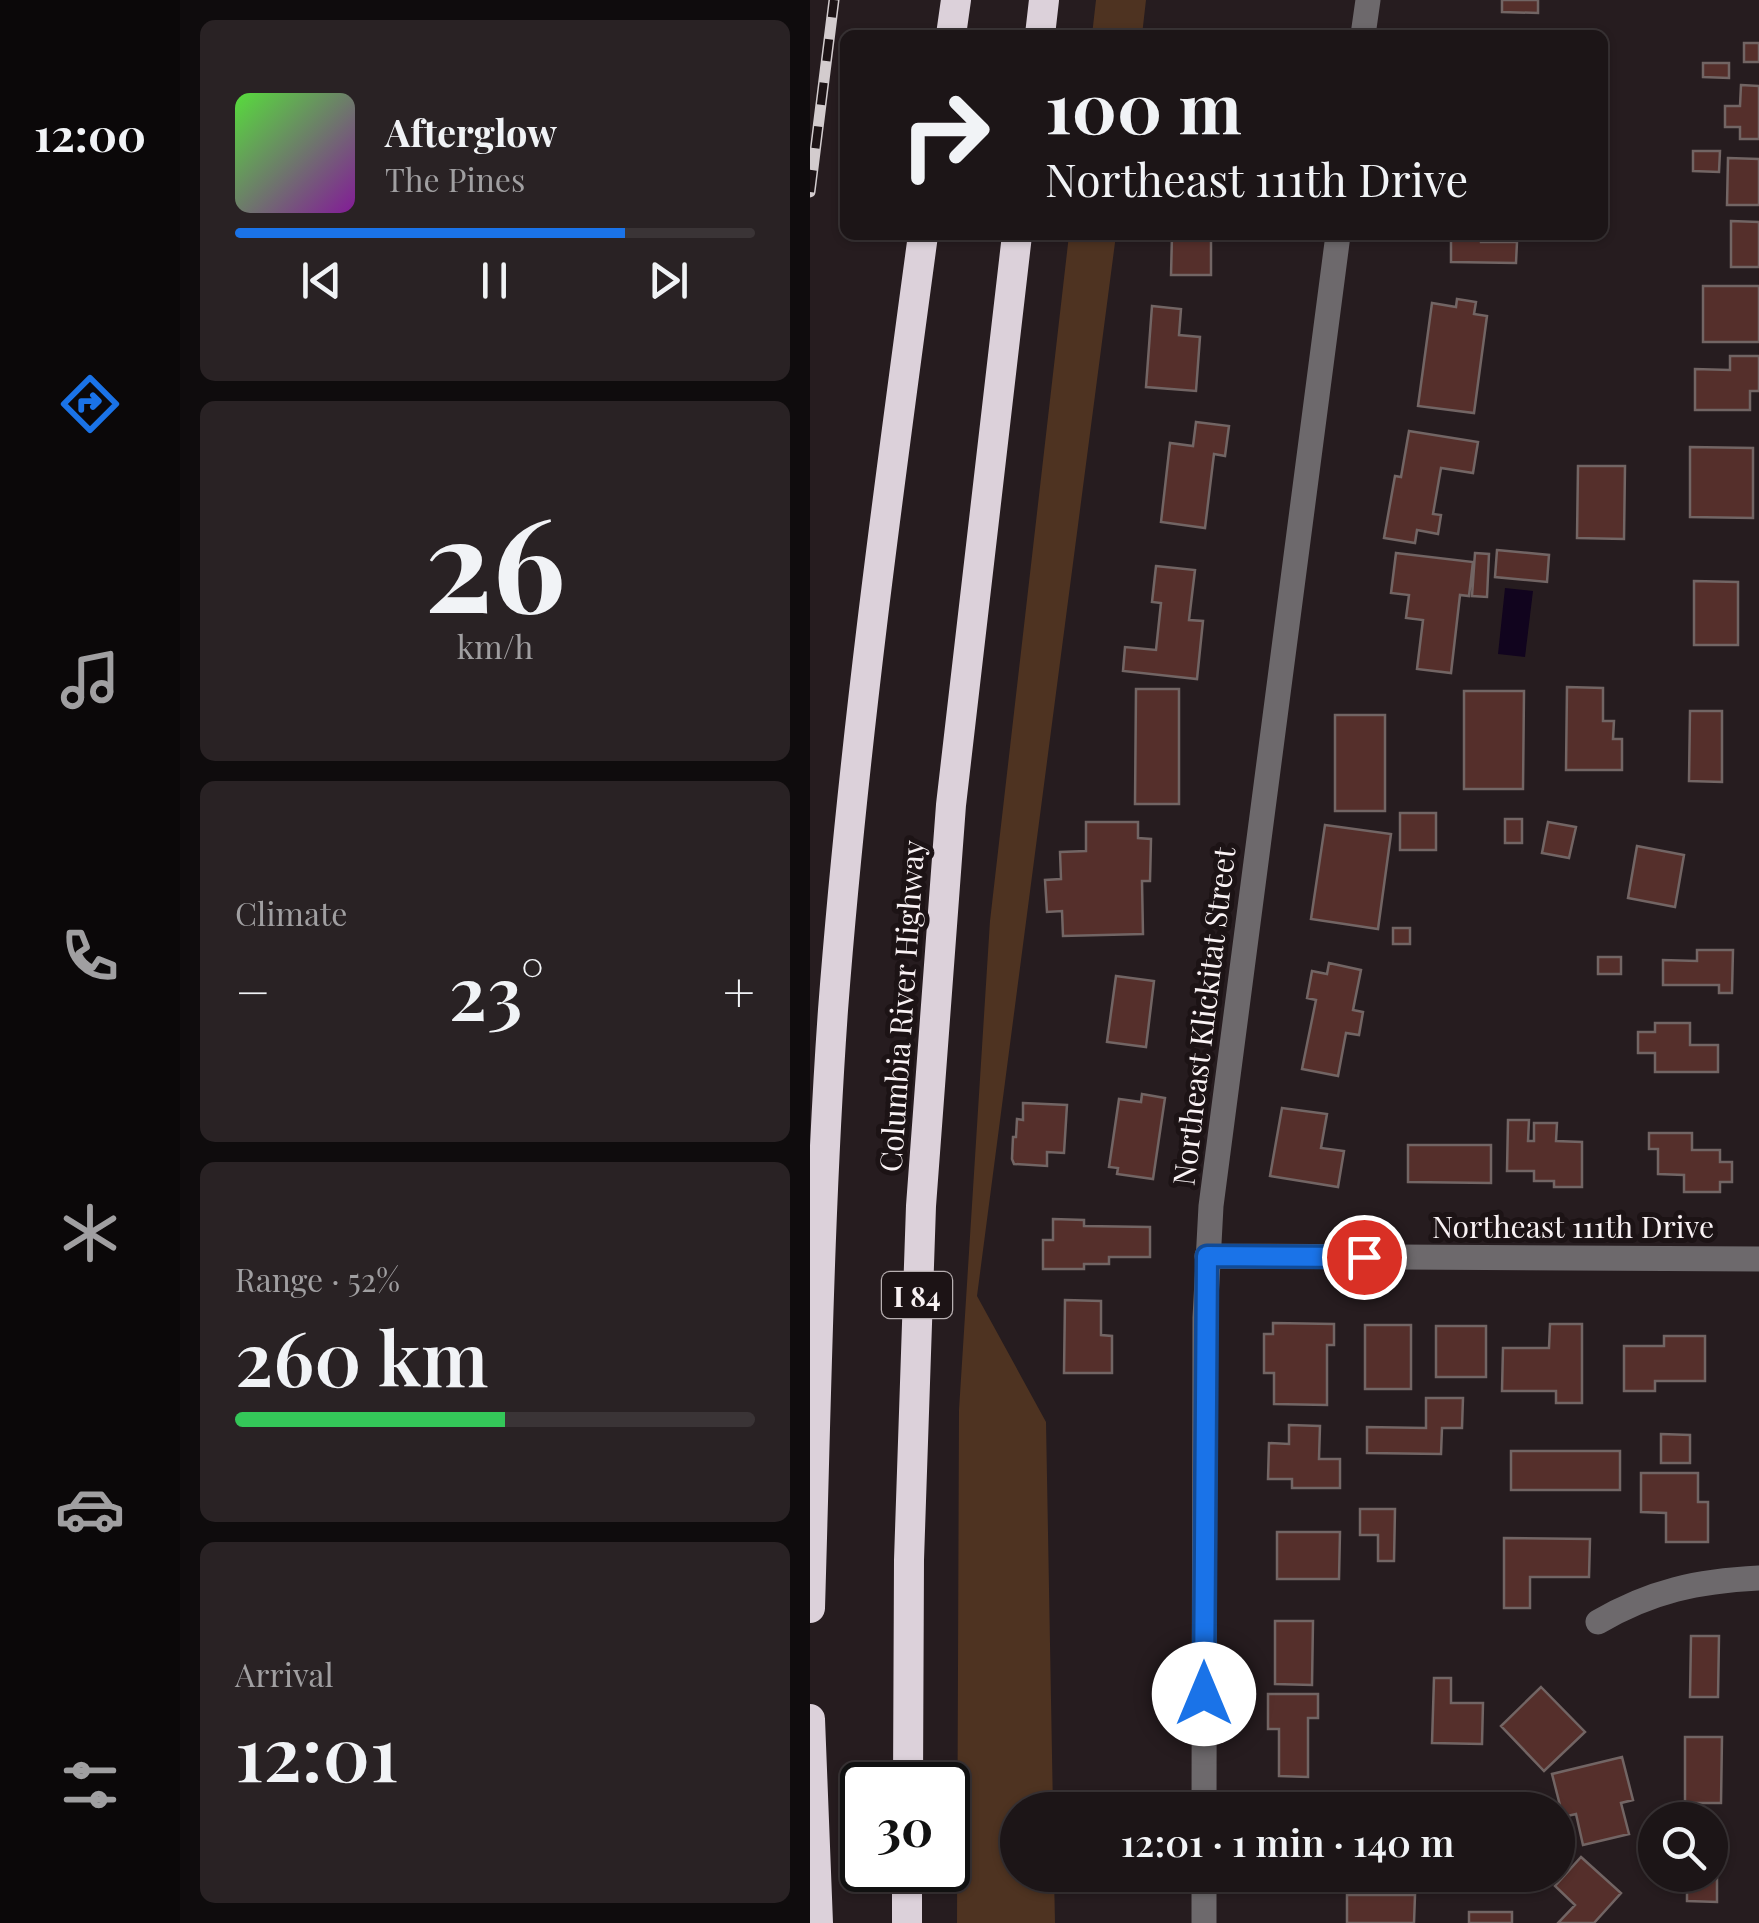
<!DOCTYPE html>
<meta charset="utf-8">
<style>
body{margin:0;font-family:"Playfair Display",serif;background:#292224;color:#f1f3f6;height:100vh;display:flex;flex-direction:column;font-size:38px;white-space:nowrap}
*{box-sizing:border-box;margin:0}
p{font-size:32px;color:#a09fa1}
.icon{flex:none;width:55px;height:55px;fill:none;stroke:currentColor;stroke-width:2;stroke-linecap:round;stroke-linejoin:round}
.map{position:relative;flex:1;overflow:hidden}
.details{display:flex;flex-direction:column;gap:20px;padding:20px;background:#0f0c0d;width:630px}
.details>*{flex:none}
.hud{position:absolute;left:30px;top:30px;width:768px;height:210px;border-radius:15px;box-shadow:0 2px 8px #0004,0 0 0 2px #3a3436;background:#1c1517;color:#f1f3f6;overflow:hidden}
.buttons{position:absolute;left:828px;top:1802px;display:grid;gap:20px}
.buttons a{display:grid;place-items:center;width:90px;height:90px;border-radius:50%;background:#1c1517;box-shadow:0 2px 8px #0004,0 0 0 2px #3a3436;font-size:50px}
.speed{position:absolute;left:30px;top:1762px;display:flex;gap:20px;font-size:50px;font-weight:700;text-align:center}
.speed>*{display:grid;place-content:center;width:130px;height:130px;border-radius:50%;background:#1c1517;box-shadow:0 2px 8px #0004,0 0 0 2px #3a3436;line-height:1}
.speed .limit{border:5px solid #111;border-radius:15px;background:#fff;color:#111}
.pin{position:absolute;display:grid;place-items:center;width:85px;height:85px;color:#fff;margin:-42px;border:5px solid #fff;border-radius:50%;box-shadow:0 2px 10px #0007}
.me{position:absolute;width:110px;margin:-55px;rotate:0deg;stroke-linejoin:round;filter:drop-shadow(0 0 8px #0008)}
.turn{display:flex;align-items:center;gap:35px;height:210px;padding:0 40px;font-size:45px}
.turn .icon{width:130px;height:130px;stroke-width:2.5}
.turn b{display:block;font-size:70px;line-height:85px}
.big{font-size:75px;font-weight:600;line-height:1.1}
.details .tile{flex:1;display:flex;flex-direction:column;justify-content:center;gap:15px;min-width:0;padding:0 35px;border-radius:15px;background:#292224}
.details .dial{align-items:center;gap:0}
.dial b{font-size:130px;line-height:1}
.song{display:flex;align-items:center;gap:30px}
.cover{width:120px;height:120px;border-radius:15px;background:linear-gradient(135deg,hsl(110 70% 55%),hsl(290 70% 35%))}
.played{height:10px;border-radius:5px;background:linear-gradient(90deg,#1a73e8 75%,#3a3436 75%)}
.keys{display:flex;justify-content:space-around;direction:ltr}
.heat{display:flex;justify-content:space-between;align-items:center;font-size:55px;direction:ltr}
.charge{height:15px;border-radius:8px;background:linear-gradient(90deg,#34c759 52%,#3a3436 0)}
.trip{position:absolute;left:190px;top:1792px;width:575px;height:100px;border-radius:50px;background:#1c1517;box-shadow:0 2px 8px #0004,0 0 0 2px #3a3436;font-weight:600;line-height:100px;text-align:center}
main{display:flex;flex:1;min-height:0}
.menu{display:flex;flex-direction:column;width:180px;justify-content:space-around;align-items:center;background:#0b0809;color:#a09fa1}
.menu .icon{width:70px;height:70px}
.menu .on{color:#1a73e8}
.menu b{font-size:45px;color:#f1f3f6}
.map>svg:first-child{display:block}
</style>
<main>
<nav class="menu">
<b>12:00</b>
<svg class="icon on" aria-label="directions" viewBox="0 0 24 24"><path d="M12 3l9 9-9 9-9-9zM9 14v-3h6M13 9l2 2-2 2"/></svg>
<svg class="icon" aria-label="music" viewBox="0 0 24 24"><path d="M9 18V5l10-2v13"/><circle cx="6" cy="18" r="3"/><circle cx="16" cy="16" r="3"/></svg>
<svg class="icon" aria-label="phone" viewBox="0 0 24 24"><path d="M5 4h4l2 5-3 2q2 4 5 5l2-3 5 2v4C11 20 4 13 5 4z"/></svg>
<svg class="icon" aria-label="climate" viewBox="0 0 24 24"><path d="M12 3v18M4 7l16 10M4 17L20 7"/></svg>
<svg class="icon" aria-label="car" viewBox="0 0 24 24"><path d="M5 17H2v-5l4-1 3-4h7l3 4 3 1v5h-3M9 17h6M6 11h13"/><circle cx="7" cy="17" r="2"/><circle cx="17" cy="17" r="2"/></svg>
<svg class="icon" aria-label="filters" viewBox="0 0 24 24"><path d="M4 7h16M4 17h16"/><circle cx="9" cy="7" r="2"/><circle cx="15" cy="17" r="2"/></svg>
</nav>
<section class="details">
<div class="tile">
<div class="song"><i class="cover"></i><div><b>Afterglow</b><p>The Pines</p></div></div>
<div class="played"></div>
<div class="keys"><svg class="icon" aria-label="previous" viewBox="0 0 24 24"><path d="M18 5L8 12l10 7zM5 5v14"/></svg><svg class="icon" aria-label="pause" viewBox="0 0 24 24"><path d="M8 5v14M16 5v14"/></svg><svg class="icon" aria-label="next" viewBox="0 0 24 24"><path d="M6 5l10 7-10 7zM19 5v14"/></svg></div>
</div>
<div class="tile dial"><b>26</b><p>km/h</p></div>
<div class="tile"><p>Climate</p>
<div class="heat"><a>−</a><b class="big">23°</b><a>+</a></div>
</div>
<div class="tile"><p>Range · 52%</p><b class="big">260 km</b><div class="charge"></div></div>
<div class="tile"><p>Arrival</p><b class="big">12:01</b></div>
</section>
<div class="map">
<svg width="949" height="1923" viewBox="0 0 949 1923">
<rect width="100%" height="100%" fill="#261c1f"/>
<path fill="#4e3321" d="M286,0H336L332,35H282Z
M259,235H306L167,1296L236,1422L243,1810H208V1875H244L245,1923H147L149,1410L180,921Z"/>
<path fill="#11041e" d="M695,588L723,591L715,657L688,654Z"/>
<path fill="#552f2b" stroke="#726564" stroke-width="2.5" d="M692,0H728V13L692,12Z
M934,43H949V62H934Z
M893,63H919V78L893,77Z
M931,85L949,86V139H930V127H915V106H930Z
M883,151H910L909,172L883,171Z
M918,158L949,159V205H917Z
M921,221L949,222V267H921Z
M362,235H435V236H401V275H361Z
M641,235H671V242H707L706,263L641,262Z
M893,286H949V342H893Z
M647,299L666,302L664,314L677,316L664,413L608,406L622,303L646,307Z
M342,306L371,309L369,335L390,337L386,391L336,387Z
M920,356H949V391H940V410H885V369L920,370Z
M386,422L419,426L415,456L404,454L395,528L351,522L360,443L383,446Z
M599,431L668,442L663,473L631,468L623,514L631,515L628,534L607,530L605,543L574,538L585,476L591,477Z
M880,447L943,448V518L880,517Z
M768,466H815L814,539L767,538Z
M687,550L739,555L737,582L685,577Z
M586,553L663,562L659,596L650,595L641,673L607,669L613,620L596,618L599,595L581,593Z
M665,553L679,554L677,597L662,596Z
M346,566L385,570L379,620L393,621L387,679L313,671L315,647L346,650L351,603L342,602Z
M884,581L928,582V645H884Z
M757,687L793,688V721H804L803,739H812V770H756Z
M326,689H369V804H325Z
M654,691H714L713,789H654Z
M880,711H912V782L879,781Z
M525,715H575V811H525Z
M590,813H626V850H590Z
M695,819H712V843H695Z
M276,822H328V838L341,839L340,881H332L333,934L253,936L252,911L237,912L235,880L251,879L250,852L276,851Z
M738,822L766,827L759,858L732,853Z
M515,825L581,834L568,929L501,919Z
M827,846L874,855L865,907L818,898Z
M583,928H600V944H583Z
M887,950H923L922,993H909V985H853V960L887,961Z
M788,957H811V974H788Z
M519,963L551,970L543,1010L553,1012L549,1035L536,1033L528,1076L492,1069L506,1000L497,998L502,971L517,974Z
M306,976L344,981L336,1047L297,1042Z
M845,1023H880V1045H908V1072H845V1053H828V1032H845Z
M332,1094L355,1098L343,1179L307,1174L308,1168L299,1167L309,1099L331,1102Z
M213,1103L257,1105L254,1153L237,1152V1166L204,1164L202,1159L203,1137H206L207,1119L213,1120Z
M472,1108L517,1114L511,1148L534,1151L528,1187L460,1176Z
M698,1120H719L718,1141H724V1123H747L746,1141L772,1142V1187H744V1181H724V1171H697Z
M839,1133H882V1150H910V1162H922V1182H910V1192H874V1175L848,1174V1149H839Z
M598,1145H681V1183L598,1182Z
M243,1219L274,1220V1226L340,1227V1257H299V1264H274V1269H233V1240H243Z
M255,1300L291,1301V1335L302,1336V1373H254Z
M463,1323L524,1324V1345H517V1405L464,1404V1373H454V1334H463Z
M740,1324H772V1403H746V1391H692L693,1348H739Z
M555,1325H601V1389H555Z
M626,1326H676V1377H626Z
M854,1336H895V1381H845V1391H814V1346H854Z
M616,1398H653L652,1428H632L631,1454L557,1453V1427L616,1428Z
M479,1425L510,1426L509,1459H530V1488H482V1479H458L459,1443L479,1444Z
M851,1434L880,1435V1463H851Z
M701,1451H810V1490H701Z
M831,1473H888V1502H898V1542H856V1513L831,1512Z
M550,1509H585L584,1561H568V1535H550Z
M467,1532H530L529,1579H467Z
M694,1538L780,1539L779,1577H720V1608H694Z
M465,1621H503L502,1685L465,1684Z
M881,1636H909L908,1697H880Z
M624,1678H641V1703H673L672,1744L622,1743Z
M731,1687L775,1732L734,1771L691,1726Z
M458,1694H508V1718H498V1777L469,1776V1729H458Z
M875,1737H912L911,1803H875Z
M812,1757L823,1800L811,1803L819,1834L773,1845L766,1814L753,1817L742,1774Z
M900,1855H907V1902L877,1901V1875H900Z
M771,1857L811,1893L784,1923H748L765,1905L745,1886Z
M537,1895H605L604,1923H537Z
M659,1912H702V1923H659Z"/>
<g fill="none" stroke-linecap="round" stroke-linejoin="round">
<path stroke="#6d696c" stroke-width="25" d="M553,35L558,0
M397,1256L949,1259
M788,1622C841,1591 888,1581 949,1578
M394,1810L395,1318L401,1206L528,235
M394,1875V1923"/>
<path stroke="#dcd1da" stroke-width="30" d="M141,35L146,0
M230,35L234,0
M0,1608C6,1409 9,1209 23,1010C43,750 78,493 113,235
M0,1719L8,1923
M98,1785L99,1560L111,1206L141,805L207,235
M97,1923V1870"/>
<defs>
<path id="rail" d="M0,192L24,0"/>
</defs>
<use href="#rail" stroke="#d3ccce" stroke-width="11"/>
<use href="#rail" stroke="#1c1315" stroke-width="8" stroke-dasharray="22" stroke-linecap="butt"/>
</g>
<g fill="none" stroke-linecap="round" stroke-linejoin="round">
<defs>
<path id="route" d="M394,1694L397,1256L554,1257"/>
</defs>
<use href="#route" stroke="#114b97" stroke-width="25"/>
<use href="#route" stroke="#1a73e8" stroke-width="18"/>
</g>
<g text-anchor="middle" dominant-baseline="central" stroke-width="10" stroke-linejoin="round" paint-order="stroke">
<rect fill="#1c1315" stroke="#b7afb1" stroke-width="2.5" x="72" y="1272" width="70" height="46" rx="8"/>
<g font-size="28" font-weight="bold" fill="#f9f2f4">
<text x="107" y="1295">I 84</text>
</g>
<g font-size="30" fill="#f9f2f4" stroke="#1c1315">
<text transform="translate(91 1006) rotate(-86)">Columbia River Highway</text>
<text transform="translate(393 1016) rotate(-83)">Northeast Klickitat Street</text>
<text x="763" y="1226">Northeast 111th Drive</text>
</g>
</g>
</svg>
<div class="buttons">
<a><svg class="icon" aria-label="search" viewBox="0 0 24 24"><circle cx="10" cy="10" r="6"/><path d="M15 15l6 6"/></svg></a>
</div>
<div class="speed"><div class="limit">30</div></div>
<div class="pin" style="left:554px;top:1257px;background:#d93025"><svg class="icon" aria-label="arrive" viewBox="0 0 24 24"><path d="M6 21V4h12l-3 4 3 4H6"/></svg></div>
<svg class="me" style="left:394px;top:1694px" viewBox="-20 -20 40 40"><circle r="19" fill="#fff"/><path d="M0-13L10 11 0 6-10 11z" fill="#1a73e8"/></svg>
<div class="trip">12:01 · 1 min · 140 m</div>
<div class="hud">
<div class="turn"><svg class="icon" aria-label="right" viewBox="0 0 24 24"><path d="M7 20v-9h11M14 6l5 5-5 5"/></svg><div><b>100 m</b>Northeast 111th Drive</div></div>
</div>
</div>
</main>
